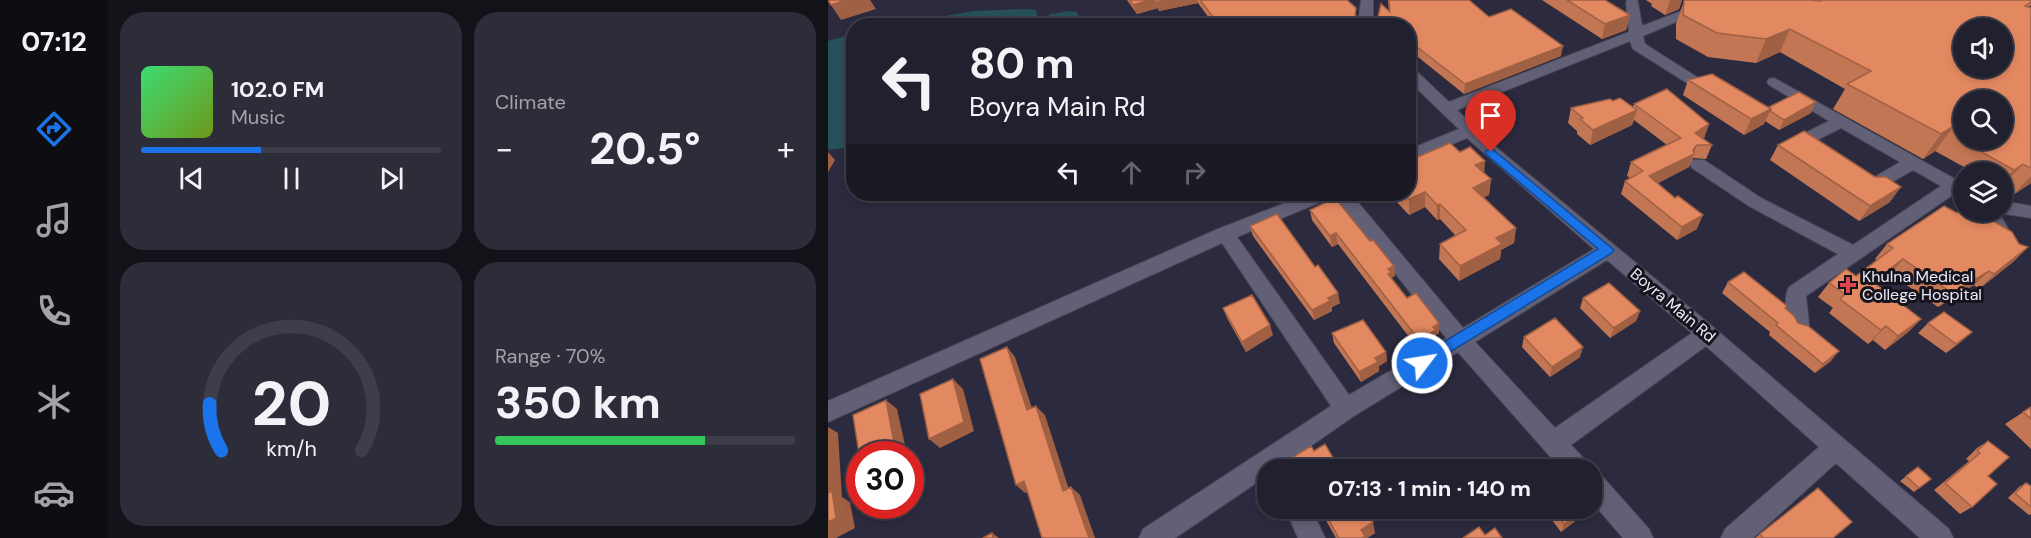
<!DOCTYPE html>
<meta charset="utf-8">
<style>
body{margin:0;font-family:"DM Sans",sans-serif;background:#2d2d3a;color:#f1f3f6;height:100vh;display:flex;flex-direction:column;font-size:22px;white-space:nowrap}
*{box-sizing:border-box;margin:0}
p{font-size:20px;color:#a2a3aa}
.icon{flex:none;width:33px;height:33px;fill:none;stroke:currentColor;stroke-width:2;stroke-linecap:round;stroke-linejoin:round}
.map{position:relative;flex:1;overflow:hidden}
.sheet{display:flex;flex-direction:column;gap:12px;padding:12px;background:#121219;width:720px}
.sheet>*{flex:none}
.top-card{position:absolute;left:18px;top:18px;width:570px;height:183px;border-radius:24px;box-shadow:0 3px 9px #0003,0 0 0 2px #3e3e4a;background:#21202e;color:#f1f3f6;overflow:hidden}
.buttons{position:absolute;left:1125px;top:18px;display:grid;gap:12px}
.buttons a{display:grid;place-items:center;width:60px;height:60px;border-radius:50%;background:#21202e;box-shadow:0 3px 9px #0003,0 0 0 2px #3e3e4a;font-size:30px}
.speed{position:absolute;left:18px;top:441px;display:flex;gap:12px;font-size:30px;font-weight:700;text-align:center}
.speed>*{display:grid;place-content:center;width:78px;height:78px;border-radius:50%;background:#21202e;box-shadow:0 3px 9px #0003,0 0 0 2px #3e3e4a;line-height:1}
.speed .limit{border:9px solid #d22;background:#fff;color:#111}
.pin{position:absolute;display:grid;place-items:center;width:51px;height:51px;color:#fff;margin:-62px -26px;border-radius:50% 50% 50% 0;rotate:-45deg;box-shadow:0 0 6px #0007}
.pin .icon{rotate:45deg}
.me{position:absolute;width:66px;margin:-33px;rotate:59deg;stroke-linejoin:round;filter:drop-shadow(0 0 4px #0008)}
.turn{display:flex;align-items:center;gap:21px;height:126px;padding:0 24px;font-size:27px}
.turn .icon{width:78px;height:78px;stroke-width:2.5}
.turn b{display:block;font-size:42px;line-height:51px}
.lanes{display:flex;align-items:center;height:57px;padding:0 24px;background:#0003;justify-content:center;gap:30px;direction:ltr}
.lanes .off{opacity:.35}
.big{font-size:45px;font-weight:700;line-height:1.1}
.sheet .card{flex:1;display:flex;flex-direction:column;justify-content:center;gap:9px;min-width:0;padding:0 21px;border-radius:24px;background:#2d2d3a}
.sheet .dial{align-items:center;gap:0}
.dial svg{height:156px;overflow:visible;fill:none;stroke:#3e3e4a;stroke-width:7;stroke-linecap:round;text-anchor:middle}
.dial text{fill:#f1f3f6;stroke:none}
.song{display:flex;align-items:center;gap:18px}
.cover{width:72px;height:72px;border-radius:9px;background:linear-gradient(135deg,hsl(140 70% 55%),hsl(80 70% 35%))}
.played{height:6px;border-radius:3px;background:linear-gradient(90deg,#1a73e8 40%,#3e3e4a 40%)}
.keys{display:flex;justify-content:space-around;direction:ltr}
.heat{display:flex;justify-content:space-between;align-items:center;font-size:33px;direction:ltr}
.charge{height:9px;border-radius:4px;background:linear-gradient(90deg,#34c759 70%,#3e3e4a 0)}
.sheet .tiles{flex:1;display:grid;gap:12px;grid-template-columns:repeat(2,1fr)}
.trip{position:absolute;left:429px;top:459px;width:345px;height:60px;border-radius:24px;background:#21202e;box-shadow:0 3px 9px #0003,0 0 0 2px #3e3e4a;font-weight:700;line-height:60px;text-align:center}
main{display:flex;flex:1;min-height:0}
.menu{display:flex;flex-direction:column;width:108px;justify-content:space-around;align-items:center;background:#0d0d12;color:#a2a3aa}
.menu .icon{width:42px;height:42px}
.menu .on{color:#1a73e8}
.menu b{font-size:27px;color:#f1f3f6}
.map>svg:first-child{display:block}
</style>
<main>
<nav class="menu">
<b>07:12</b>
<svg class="icon on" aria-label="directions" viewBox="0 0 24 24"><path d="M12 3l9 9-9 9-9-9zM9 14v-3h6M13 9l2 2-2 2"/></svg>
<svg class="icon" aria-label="music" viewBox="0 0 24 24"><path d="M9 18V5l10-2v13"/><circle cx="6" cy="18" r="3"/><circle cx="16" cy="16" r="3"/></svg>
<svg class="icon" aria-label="phone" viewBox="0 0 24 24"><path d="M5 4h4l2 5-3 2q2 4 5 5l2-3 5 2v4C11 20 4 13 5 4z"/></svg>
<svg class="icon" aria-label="climate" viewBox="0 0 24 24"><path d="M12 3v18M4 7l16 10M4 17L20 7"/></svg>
<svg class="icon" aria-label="car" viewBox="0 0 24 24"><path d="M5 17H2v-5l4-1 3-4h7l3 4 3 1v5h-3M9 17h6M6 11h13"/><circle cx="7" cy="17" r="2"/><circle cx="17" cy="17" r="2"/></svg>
</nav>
<section class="sheet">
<div class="tiles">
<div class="card">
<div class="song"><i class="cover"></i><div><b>102.0 FM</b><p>Music</p></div></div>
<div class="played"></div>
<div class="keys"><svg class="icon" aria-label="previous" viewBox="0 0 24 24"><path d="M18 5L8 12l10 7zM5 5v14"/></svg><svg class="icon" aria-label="pause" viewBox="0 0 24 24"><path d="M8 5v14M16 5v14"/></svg><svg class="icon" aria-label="next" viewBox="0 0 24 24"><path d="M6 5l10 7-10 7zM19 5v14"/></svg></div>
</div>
<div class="card"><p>Climate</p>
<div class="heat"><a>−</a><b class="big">20.5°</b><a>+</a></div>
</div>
<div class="card dial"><svg viewBox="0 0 100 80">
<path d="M14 69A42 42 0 1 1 86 69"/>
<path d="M14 69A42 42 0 0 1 8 45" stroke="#1a73e8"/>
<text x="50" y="56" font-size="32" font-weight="700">20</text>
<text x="50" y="72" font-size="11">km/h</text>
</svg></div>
<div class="card"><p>Range · 70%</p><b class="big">350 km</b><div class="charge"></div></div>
</div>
</section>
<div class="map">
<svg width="1203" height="538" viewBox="0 0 1203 538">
<rect width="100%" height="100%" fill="#2c2a3e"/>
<path fill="#27515a" d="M198,9L208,10L212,25H68L146,11Z
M241,11L249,12L251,17L256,18L260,21L258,25H220L219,18L222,14Z
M25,34V147L0,150V41Z"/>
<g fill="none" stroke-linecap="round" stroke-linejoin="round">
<defs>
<path id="minor" d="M533,0H545V26L530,24Z
M799,0H809L810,3L814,26L882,0H899L815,36L817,44L872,79L874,82L872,85H862L805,49L802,41L629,110L669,148L878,321L1121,529L1125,538H1092L1008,463L925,538H893L897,529L991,447L878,346L743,445L759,462L762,470H734L630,352L526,416L448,470H440V475L347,538H311L315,529L503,406L394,243L0,422V401L390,229L480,194H505L502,198L409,237L521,395L618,338L505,194H523L635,328L766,249L639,138L580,162V150L631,129L580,80V67L585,68L621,102L801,32L798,3ZM779,260L864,333L727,428L647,342Z
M946,78L1136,184V195L1126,194L978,296L981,325L978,331L971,334L964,331C958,320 955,298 961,287L1010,254L921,206L864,168L862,164L864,160H876L933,198L1025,245L1113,186L1085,170L1050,190H1038L1027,180L1030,176L1036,174L1045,178L1072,162L1013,128L987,141L996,150L994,154H982L967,141L969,137L1001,121L941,85L939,82L941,79Z
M1174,201L1203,206V218L1171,213L1190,246L1188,251L1181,253L1174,251L1153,212H1174Z
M764,472L773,475L821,529L825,538H795L764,502Z
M457,508H483L497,538H470Z"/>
</defs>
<use href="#minor" stroke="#494657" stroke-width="2"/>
<use href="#minor" fill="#626076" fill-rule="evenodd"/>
</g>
<path fill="#c37653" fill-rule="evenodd" d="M299,0H519L528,8V16L547,26H387L370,3L331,11L330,8L309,14Z
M560,0H641L661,17L733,56L636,94L580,49V26L561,11Z
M714,0H777L802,15L798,30L774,39Z
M818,0H854L851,9L837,15L823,6L824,4Z
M857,0H1203V5L1201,7L1203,8V183L1185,195L1174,189V172H1136V178L1130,174L1136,167L1107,151L1095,159L1005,109L1017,89L952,52L928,63L880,57L848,39V24L856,1ZM1136,100L1174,140H1136Z
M860,80L941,107L983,113L951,130L937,121L936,124L916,135L855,95Z
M785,101L805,107L806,104L881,124L876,138L874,139L884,145L878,159L865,158L861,167L830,183L869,229L849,240L793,194L797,181L802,178L799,176L803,162L839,145L806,120L804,125L762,145L749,134V131L740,123L743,108Z
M950,145L1062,202L1031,221L942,160Z
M656,174L663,179L661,195L656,197L688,228L686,243L673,250L672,259L631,281L611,259L612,244L627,235L612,219L609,220L597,207L581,215L566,199V194H580Z
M482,210L542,241L566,266L567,276L563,278L579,298L611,333L608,335V340L591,350L510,244L504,247L484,220Z
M1129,213L1191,244L1200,247L1185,262L1151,289L1146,285L1110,307L1063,274L1048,285L1093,319L1079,333L1057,350L1045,340L1040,344L1001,313L1005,308L990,297L1001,283L1028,276L1049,260L1047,259L1059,244Z
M422,226L512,303L504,307V311L486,320L425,236Z
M900,282L957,308L1003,361L987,373L941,335L942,332L894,293Z
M755,298L812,311L808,321L782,338L752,308Z
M395,308L445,335L418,352L399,318Z
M1100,323L1134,341L1118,353L1090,333Z
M504,333L558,352L559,361L551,366V371L533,382L506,343Z
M696,337L752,357L722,377L694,347Z
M1203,407V449L1177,424Z
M1160,441V476L1144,507L1132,514L1106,490L1141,461L1138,459L1149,448Z
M1090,467L1091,488L1086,492L1072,481Z
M1198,483L1203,486V514L1201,515L1180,498L1191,487Z
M491,508H536L547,533L539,538H508Z
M715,508H761L759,512L733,532Z
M932,534L1005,538H927Z"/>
<path fill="#9f6044" d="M18,0H42L48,9L13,20L3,5Z
M322,0H327L330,8L309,14L305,5Z
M335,0H369L370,3L331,11L328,1Z
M842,0H854L851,9L837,15Z
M802,15L798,30L774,39L777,24Z
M962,29L952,52L928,63L938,39Z
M735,46L733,56L636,94L637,84Z
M988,102L983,113L951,130L956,120Z
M943,109L936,124L916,135L923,119Z
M809,110L804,125L762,145L765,130Z
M881,124L876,138L861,146L867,133Z
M1126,126L1107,151L1095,159L1113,134Z
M869,145L861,167L817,190L821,176L865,150Z
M0,152L7,160L0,172Z
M657,161L656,176L647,165Z
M1195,164L1174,186V182L1186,170Z
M1203,176V183L1185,195Z
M663,179L661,195L644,203L645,188Z
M1073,187L1062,202L1031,221L1042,206Z
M597,192V207L581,215V199Z
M612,204V219L609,220V205Z
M875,215L869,229L849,240L854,227Z
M688,228L686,243L673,250L672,259L631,281L632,266L668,238Z
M508,233L510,244L504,247L502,236Z
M1200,247L1185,262L1151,289L1166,274Z
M1075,259L1063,274L1033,297L1045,282Z
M566,266L567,276L563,278L560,284V269Z
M1161,271L1146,285L1110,307L1124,293Z
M510,293L512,303L504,307V311L486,320L484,310L500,298Z
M812,311L808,321L782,338L786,328Z
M1093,319L1079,333L1057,350L1070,336Z
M611,323V333L608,335V340L591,350V340L605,327Z
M442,325L445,335L418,352L414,342Z
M1058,326L1045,340L1040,344L1053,330Z
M1144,332L1134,341L1118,353L1128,344Z
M179,347L187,357L208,420L199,410Z
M755,347L752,357L722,377L724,367Z
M1011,351L1003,361L987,373L995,364Z
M558,352L559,361L551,366V371L533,382L531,372L547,358Z
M125,379L135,389L146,431L112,448L101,439Z
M58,400L69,409L79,454H66Z
M208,406L217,415L244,499L235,491Z
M0,427L10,433L14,497L22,502L27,528L8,538H0Z
M196,481L206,489L197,493L188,485Z
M243,487L252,495L267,538H261Z
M757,508H761L759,512L733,532L736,524Z
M545,522L547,533L539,538H534L533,530Z
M164,533L171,538H165Z"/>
<path fill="#e38961" stroke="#9f6044" stroke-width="1.5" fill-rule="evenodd" d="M0,0H18L3,5Z
M302,0H322L305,5Z
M372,0H519L528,8L527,16L539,18L547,26H392Z
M561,0H641L661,17L683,9L735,46L637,84L580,40V26H548L553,4L562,12Z
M739,0H777L802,15L777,24Z
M857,0H983L994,1L992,0H1203V2L1197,6L1203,8V168L1195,164L1186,170L1150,150L1159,144L1150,140H1174V100H1136V132L1126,126L1113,134L1019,84L1043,71L962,29L938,39L889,33L855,15L856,1ZM1136,28H1174V68H1136Z
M884,74L943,109L923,119L860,80Z
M839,89L881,124L867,133L884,145H869L865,150L866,154L821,176L847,198L850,196L875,215L854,227L797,181L815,171L803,162L853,138L806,104Z
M971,92L988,102L956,120L942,111L943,109L941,107Z
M792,98L809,110L765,130L752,119L755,118L743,108L782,99L785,101Z
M976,131L1047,177H1058L1073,187L1042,206L950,145Z
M622,143L632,152L642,147L657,161L647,165L663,179L645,188L688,228L668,238L674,244L632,266L612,244L638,230L612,204L609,205L597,192L581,199L575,194H580V161Z
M507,198L542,241L545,240L566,266L560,269L563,272L560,274L579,298L588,293L611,323L605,327L608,330L591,340L508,233L502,236L482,210Z
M1116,206L1129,213L1136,209V212H1150L1184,232L1191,244L1200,247L1166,274L1161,271L1124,293L1075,259L1045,282L1093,319L1070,336L1058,326L1053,330L1012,299L1017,294L1001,283L1018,269L1028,276L1065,248L1059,244Z
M449,214L487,267L490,265L510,293L500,298L502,301L484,310L422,226Z
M916,272L959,306L957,308L966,316L970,323L980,326L1011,351L995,364L948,325L950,323L900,282Z
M781,283L812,311L786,328L755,298Z
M424,295L442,325L414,342L395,308Z
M1116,312L1144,332L1128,344L1100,323Z
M727,318L755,347L724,367L696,337Z
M535,320L558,352L547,358L550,362L531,372L504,333Z
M179,347L199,410L208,406L235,491L243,487L261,538H214L196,481L188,485L152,359Z
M125,379L136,422L101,439L92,394Z
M58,400L68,453L66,454H32V460L25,415Z
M1203,407V419L1195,412Z
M1160,441L1181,457L1160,476L1169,484L1144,507L1117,483L1152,453L1149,451Z
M497,444L512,470H472L465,457L483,446L486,451Z
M1090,467L1103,479L1091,488L1078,476Z
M1198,483L1203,486V507L1187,493Z
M990,488L1024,522L1005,538H935L932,534Z
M4,491L8,518L0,522V493Z
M494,508H536L545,522L533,530L537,536L534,538H511Z
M724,508H757L736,524Z
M651,527L657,535L667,528L674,538H635Z
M164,533L165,538H155Z"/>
<path fill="#1a73e8" stroke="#114b97" stroke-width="1.5" d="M663,148L786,250L784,253L594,369L589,367L587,363L589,358L770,249L659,155L657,152Z"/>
<path fill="#e0444e" stroke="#15141d" stroke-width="2" d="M1017 276h6v6h6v6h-6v6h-6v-6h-6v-6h6z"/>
<g text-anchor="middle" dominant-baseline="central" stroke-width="6" stroke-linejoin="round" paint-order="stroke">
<g font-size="16" fill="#ecebf8" stroke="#15141d" text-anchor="start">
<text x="1034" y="276">Khulna Medical<tspan x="1034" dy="18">College Hospital</tspan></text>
</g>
<g font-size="16" fill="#ecebf8" stroke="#15141d">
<text transform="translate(845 305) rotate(40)">Boyra Main Rd</text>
</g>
</g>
</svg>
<div class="buttons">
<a><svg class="icon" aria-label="sound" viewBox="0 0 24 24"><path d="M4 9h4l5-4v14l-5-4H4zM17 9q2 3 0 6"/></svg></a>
<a><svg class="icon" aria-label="search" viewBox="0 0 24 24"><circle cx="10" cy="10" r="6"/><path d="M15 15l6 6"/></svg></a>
<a><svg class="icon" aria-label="layers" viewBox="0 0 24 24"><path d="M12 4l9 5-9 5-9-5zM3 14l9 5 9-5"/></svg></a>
</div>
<div class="speed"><div class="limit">30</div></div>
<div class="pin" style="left:663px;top:152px;background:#d93025"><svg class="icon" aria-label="arrive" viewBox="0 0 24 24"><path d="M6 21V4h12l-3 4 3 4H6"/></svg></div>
<svg class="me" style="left:594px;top:363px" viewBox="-20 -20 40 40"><circle r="17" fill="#1a73e8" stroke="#fff" stroke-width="3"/><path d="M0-11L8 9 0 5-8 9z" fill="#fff"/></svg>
<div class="trip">07:13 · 1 min · 140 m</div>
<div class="top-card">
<div class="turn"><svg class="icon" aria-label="left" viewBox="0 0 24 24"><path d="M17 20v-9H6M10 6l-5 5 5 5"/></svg><div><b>80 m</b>Boyra Main Rd</div></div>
<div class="lanes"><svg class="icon" aria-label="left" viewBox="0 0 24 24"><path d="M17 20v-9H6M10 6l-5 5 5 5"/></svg><svg class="icon off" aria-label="ahead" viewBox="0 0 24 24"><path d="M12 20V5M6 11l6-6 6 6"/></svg><svg class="icon off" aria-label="right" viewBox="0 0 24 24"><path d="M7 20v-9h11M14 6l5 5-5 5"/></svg></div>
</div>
</div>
</main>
